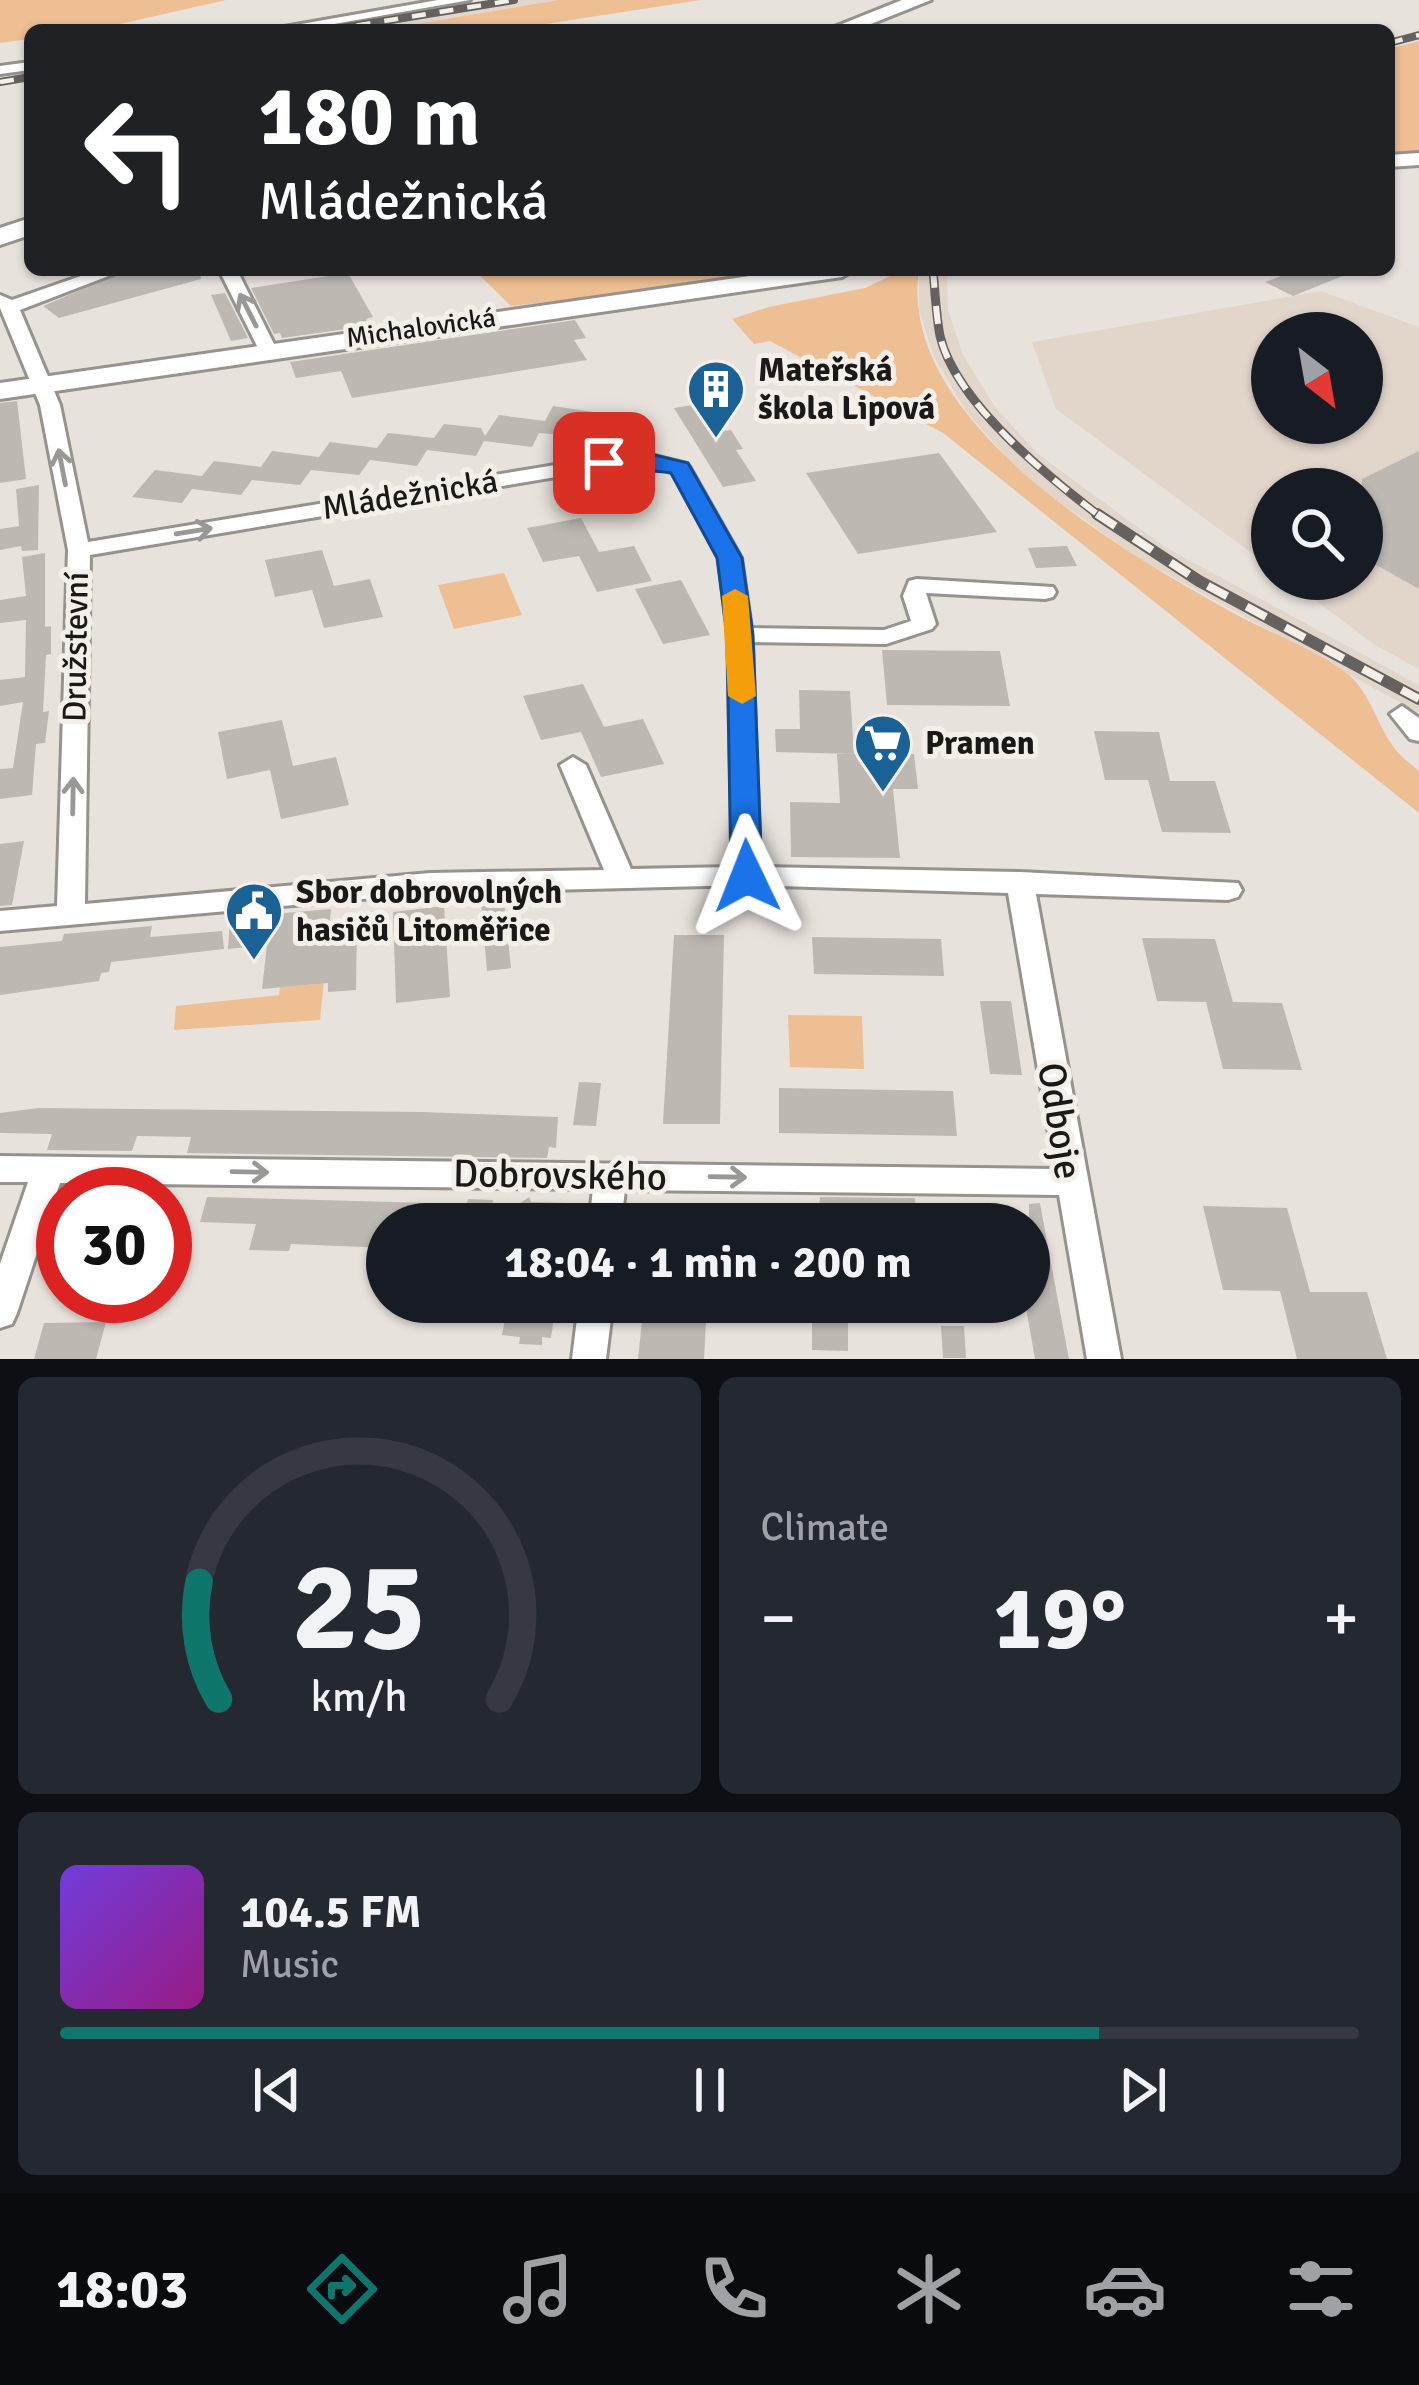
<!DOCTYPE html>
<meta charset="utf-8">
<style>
body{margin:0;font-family:Signika,sans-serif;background:#242831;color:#f1f3f6;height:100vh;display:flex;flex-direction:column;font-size:45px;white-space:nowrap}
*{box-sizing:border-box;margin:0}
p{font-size:39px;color:#9ea1a6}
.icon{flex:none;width:66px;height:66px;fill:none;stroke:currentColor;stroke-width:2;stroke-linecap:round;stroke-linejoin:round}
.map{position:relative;height:1359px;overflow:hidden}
.panel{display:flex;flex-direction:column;gap:18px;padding:18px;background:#0d0f14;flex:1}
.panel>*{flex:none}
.banner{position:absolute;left:24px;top:24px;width:1371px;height:252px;border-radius:18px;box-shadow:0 3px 9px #0004;background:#202124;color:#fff;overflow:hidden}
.needle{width:78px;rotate:149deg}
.tools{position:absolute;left:1251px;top:312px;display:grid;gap:24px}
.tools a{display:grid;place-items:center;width:132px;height:132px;border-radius:50%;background:#171b24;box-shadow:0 3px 9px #0004;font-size:60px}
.speed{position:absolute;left:36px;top:1167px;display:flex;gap:24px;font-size:60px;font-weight:700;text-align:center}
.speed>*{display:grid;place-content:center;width:156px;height:156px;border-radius:50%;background:#171b24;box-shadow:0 3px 9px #0004;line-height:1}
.speed .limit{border:18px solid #d22;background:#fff;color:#111}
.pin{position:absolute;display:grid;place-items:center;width:102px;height:102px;color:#fff;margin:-51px;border-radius:24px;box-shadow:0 6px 18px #0006}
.me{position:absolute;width:132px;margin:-66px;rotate:358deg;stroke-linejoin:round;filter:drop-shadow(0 0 9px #0008)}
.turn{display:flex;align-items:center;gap:42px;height:252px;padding:0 36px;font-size:54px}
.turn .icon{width:156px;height:156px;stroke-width:2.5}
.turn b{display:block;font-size:84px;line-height:102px}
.big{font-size:90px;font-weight:700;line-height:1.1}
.panel .card{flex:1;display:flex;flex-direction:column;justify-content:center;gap:18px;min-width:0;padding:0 42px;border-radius:18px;background:#242831}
.panel .dial{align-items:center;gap:0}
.dial svg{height:312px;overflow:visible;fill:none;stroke:#363941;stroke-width:7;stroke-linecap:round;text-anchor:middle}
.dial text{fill:#f1f3f6;stroke:none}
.song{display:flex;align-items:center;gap:36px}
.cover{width:144px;height:144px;border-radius:18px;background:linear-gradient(135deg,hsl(260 70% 55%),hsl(310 70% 35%))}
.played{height:12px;border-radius:6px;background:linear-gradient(90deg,#0f766e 80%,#363941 80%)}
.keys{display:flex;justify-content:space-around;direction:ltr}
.heat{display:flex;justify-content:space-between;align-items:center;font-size:66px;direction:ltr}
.panel .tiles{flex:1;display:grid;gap:18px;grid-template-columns:1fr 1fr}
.card:last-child{grid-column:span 2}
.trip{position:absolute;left:366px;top:1203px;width:684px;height:120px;border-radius:60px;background:#171b24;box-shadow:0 3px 9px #0004;font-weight:700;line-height:120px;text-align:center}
.menu{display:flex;height:192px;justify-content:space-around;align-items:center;background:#090b0e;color:#9ea1a6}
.menu .icon{width:84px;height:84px}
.menu .selected{color:#0f766e}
.menu b{font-size:54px;color:#f1f3f6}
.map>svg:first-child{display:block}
</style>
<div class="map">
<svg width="1419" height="1359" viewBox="0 0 1419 1359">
<rect width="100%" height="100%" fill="#e8e2dc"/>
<path fill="#e2d6cb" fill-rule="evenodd" d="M489,0H559L380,30H301Z
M919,270H947L948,310L963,355L995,407L1038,454L1165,547L1419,685V713L1140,559L1046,493L1009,460L966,411L934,357L919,310Z
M1321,291L1419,327V669L1375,645L1287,579H1362V489H1272V568L1056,409L1032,342ZM1272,333H1362V423H1272Z"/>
<path fill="#edbf93" d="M0,0H226L93,30H30V39L0,43Z
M559,0H701L506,30H380Z
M1419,41V151L1389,153V49Z
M474,270H797L749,280L511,306Z
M903,270H919C896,422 1126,554 1237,615C1270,633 1322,652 1350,676C1369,692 1378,726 1393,746C1399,756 1410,763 1419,771V813L943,433L770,341L754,344L732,319L769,307L865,288Z
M504,573L522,615L454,629L438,585Z
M328,940L320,1020L174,1030L176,1006L279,995L280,987L317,984Z
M788,1015L862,1016L864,1069L790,1067Z"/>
<path fill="#bdb8b2" d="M128,270H200L201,279L59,318L43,306Z
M1297,270H1355V271L1293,296L1265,282Z
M348,273L373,317L366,319L368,326L282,338L280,333L274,334L251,288Z
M225,293L248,338L231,341L211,295Z
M575,320L586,338L574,340L587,360L352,398L341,371L296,378L290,362Z
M17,401L26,479L0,483V403Z
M705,403L724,431L731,430L743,449L736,450L756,481L723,487L674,408Z
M553,406L600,413L588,437L539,433L532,447L484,441L476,456L427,450L417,466L370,460L359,475L311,470L300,485L252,480L241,495L192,489L182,503L132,497L155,470L202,476L214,461L261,467L272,451L319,457L330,442L377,448L388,433L434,438L444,424L481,428L485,436L499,415L545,421Z
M1419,451V589L1362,557V479Z
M939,453L997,532L858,554L806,473Z
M39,485L38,550L22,551L21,546L0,550V529L19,526L16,489Z
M581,518L599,552L634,546L652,581L597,592L579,556L543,562L527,528Z
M1067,546L1077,566L1036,568L1028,548Z
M322,550L334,586L370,579L383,617L324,628L312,590L275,597L265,560Z
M45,553V627L51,626V654L46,655L43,712L49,711L45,743L36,744L32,795L0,799V769L13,768L23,702L0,706V680L25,677L26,620L0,623V600L26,596L22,557Z
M681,580L710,635L663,644L635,589Z
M882,650L1000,651L1010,706L887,705Z
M583,684L604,727L643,719L664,764L601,777L581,732L541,740L523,696Z
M799,690L850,691L854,754L776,752L775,729H800Z
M282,720L293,766L336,757L349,805L281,819L270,770L227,779L218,732Z
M1094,731L1159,732L1170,781H1215L1231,833L1162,832L1148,780H1105Z
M837,754H914L918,789H893L900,858L791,857L790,802L840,803Z
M24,841L12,905L0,906V844Z
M504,901L511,968L487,971L481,903Z
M444,906L450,997L396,1003L393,912Z
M331,909L330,921L357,918L356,990L328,992V983L262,989L267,945L228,949L230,918Z
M152,926L150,937L222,931L224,949L111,962L109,972L101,973L99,981L0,995V947L62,941L64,934Z
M674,935H724L720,1124H663Z
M812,937L941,939L944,976L814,974Z
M1142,938L1215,939L1233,1002L1282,1003L1302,1070L1223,1069L1206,1002L1157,1001Z
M980,1001H1011L1022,1075L990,1074Z
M579,1082L601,1083L596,1126L573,1125Z
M779,1088L953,1091L957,1136L779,1133Z
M38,1108L422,1112L558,1117L556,1148L549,1147L547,1158L187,1153L191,1137L137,1136L132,1151L47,1150L52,1134L0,1133V1113Z
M207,1197L467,1204L468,1199L493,1200L489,1224H387V1248L291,1244L289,1251L249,1250L256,1224L200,1222Z
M529,1197L531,1202L568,1203L566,1224H492Z
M820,1197L915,1198L916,1224H818Z
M1040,1203L1050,1258L1069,1359H1035L1025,1302H1029V1204Z
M1203,1206L1287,1208L1310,1292H1367L1387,1359H1297L1280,1291L1223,1290Z
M508,1302H556L551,1338L542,1337V1345L519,1344L520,1337L502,1335Z
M644,1302H707L704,1359H638Z
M812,1318L848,1320V1351L812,1350Z
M106,1322L96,1359H34L44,1323Z
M941,1326H964L966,1358H943Z"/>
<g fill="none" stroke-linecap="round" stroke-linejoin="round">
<defs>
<path id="minor" d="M438,0H470L300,30H267Z
M30,62V70L0,74V66Z
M98,270H124L20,310L60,405L88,542L604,457L646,454L687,464L690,468L741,558L751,628L884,630L911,621L903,596L909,581L917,579L1053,587L1056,592L1053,597L1045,599L926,593L936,624L932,629L886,644L752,642L760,867L1020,872L1238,883L1242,890L1238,897L1228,900L1036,894L1121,1359H1087L1059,1195L625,1190L621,1224H589L593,1189L60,1183L17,1313L12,1324L0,1328V1264L28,1182H0V1156L1055,1169L1008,893L747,885L430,893L0,931V911L57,906L68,550L40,405L0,308V295L12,300ZM646,466L672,472L719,558L728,635L733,867L631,869L586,765L573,757L560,765L604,870L430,873L85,904L90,555L604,469Z
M219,270H237L277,350L275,354L268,356L259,350Z
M1402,706L1419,718V741L1410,739L1390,714Z
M579,1302H613L606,1359H572Z"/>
<path id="tertiary" d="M1419,153V165L1389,167V155Z
M792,270H854L842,277L0,399V383Z"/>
<path id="secondary" d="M902,0H931L856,30H827Z
M30,218V235L0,245V228Z"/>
</defs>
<use href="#minor" stroke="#97928d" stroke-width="6"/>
<use href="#tertiary" stroke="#97928d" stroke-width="6"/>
<use href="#secondary" stroke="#97928d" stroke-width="6"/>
<use href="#minor" fill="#fff" fill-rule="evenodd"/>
<use href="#tertiary" fill="#fff" fill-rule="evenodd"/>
<use href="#secondary" fill="#fff" fill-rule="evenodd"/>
<defs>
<path id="rail-far2" d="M329,30L514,0
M1389,43L1419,35
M0,82L30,77"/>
<path id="rail-far1" d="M933,270C935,291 936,315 940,336C956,403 1048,477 1101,517"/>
<path id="rail" d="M1097,514L1199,581L1419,699"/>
</defs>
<use href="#rail-far2" stroke="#64615e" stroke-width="8"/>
<use href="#rail-far1" stroke="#64615e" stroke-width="9"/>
<use href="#rail" stroke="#64615e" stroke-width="12"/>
<use href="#rail-far2" stroke="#f5efe9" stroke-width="4.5" stroke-dasharray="14" stroke-linecap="butt"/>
<use href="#rail-far1" stroke="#f5efe9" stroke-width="6" stroke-dasharray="18" stroke-linecap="butt"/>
<use href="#rail" stroke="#f5efe9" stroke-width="8" stroke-dasharray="22" stroke-linecap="butt"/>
</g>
<defs><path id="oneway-shaft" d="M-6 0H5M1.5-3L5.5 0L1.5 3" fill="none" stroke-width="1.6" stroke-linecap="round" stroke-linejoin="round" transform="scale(3)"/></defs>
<g stroke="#989897">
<use href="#oneway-shaft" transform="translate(248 310) rotate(-117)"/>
<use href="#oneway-shaft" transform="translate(62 467) rotate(-101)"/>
<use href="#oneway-shaft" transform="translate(194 531) rotate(-9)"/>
<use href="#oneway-shaft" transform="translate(73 796) rotate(-89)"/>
<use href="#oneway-shaft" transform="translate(250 1172) rotate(1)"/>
<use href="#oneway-shaft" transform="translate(728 1177) rotate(1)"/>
</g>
<path fill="#1a73e8" stroke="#114b97" stroke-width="3" d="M646,453L688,463L742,558L753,635L762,876L758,884H736L731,876L727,635L717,558L671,473C649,468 607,474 593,463L604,456Z"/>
<path fill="#f59e0b" d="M735,589L748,596L756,696L742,704L728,696L722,596Z"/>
<defs>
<symbol id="building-pin" viewBox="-11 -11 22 30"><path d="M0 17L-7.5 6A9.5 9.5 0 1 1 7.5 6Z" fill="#1a6296" stroke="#f5efe9"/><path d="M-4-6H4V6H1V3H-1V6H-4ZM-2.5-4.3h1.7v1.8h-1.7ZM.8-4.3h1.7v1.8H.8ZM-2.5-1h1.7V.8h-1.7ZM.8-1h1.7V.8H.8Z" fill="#fff"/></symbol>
<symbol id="supermarket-pin" viewBox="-11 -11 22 30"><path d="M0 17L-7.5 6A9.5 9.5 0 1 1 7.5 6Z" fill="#1a6296" stroke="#f5efe9"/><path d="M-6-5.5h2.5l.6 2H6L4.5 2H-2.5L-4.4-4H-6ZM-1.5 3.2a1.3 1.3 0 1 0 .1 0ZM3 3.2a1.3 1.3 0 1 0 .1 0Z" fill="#fff"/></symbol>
<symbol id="civic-pin" viewBox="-11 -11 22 30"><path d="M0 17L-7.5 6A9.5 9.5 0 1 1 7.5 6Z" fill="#1a6296" stroke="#f5efe9"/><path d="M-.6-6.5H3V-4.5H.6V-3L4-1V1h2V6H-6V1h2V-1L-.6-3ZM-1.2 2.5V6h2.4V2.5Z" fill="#fff"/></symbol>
</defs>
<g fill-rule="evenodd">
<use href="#building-pin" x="683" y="356" width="66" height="90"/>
<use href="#supermarket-pin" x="850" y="710" width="66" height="90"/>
<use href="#civic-pin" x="221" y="878" width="66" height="90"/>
</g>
<g text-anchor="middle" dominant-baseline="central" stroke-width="10" stroke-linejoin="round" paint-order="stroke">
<g font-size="27" fill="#1b1917" stroke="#f5efe9">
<text transform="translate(421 328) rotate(-8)">Michalovická</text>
</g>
<g font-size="33" font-weight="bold" fill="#1b1917" stroke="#f5efe9" text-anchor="start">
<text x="758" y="370">Mateřská<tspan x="758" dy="38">škola Lipová</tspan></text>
<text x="925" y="743">Pramen</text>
<text x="296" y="892">Sbor dobrovolných<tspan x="296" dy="38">hasičů Litoměřice</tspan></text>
</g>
<g font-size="33" fill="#1b1917" stroke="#f5efe9">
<text transform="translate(410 495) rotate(-9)">Mládežnická</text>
<text transform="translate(76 647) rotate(-89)">Družstevní</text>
</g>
<g font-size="39" fill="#1b1917" stroke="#f5efe9">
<text transform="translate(1060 1121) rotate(81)">Odboje</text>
<text transform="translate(560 1175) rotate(1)">Dobrovského</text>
</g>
</g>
</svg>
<div class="tools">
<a><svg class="needle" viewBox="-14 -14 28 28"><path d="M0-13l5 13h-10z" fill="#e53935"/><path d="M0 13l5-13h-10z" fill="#9ea1a6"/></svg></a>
<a><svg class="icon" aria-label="search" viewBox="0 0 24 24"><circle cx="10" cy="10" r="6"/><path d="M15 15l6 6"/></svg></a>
</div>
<div class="speed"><div class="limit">30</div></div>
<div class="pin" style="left:604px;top:463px;background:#d93025"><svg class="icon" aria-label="arrive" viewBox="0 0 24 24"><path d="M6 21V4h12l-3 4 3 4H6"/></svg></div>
<svg class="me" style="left:747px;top:876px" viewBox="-20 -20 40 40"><path d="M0-17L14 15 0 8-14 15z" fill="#1a73e8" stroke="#fff" stroke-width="4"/></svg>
<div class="trip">18:04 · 1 min · 200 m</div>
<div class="banner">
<div class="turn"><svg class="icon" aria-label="left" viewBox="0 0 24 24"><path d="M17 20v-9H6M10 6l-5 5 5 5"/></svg><div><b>180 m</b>Mládežnická</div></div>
</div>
</div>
<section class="panel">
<div class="tiles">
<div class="card dial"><svg viewBox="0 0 100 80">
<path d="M14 69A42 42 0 1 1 86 69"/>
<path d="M14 69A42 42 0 0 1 9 39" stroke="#0f766e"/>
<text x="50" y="56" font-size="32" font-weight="700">25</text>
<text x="50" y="72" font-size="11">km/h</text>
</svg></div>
<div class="card"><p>Climate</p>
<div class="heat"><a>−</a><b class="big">19°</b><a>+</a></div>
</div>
<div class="card">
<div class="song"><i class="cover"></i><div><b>104.5 FM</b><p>Music</p></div></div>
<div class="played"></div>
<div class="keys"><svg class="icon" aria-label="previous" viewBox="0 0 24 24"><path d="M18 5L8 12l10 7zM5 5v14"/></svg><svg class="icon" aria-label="pause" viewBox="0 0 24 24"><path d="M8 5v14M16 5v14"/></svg><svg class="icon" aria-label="next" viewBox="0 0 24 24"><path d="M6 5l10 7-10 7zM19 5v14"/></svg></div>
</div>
</div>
</section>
<nav class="menu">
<b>18:03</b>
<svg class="icon selected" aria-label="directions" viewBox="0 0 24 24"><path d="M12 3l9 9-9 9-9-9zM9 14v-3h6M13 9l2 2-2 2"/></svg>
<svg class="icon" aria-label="music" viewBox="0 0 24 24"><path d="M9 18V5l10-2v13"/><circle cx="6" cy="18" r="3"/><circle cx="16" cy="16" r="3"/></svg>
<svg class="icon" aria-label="phone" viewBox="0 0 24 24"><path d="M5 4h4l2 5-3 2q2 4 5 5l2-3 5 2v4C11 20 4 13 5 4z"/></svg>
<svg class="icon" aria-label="climate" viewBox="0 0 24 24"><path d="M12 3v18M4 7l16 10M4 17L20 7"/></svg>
<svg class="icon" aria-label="car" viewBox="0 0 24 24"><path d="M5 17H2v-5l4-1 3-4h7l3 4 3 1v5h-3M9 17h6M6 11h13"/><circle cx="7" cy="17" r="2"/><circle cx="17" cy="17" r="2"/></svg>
<svg class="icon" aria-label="filters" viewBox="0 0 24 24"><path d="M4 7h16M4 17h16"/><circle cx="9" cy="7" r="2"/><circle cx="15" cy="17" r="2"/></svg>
</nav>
